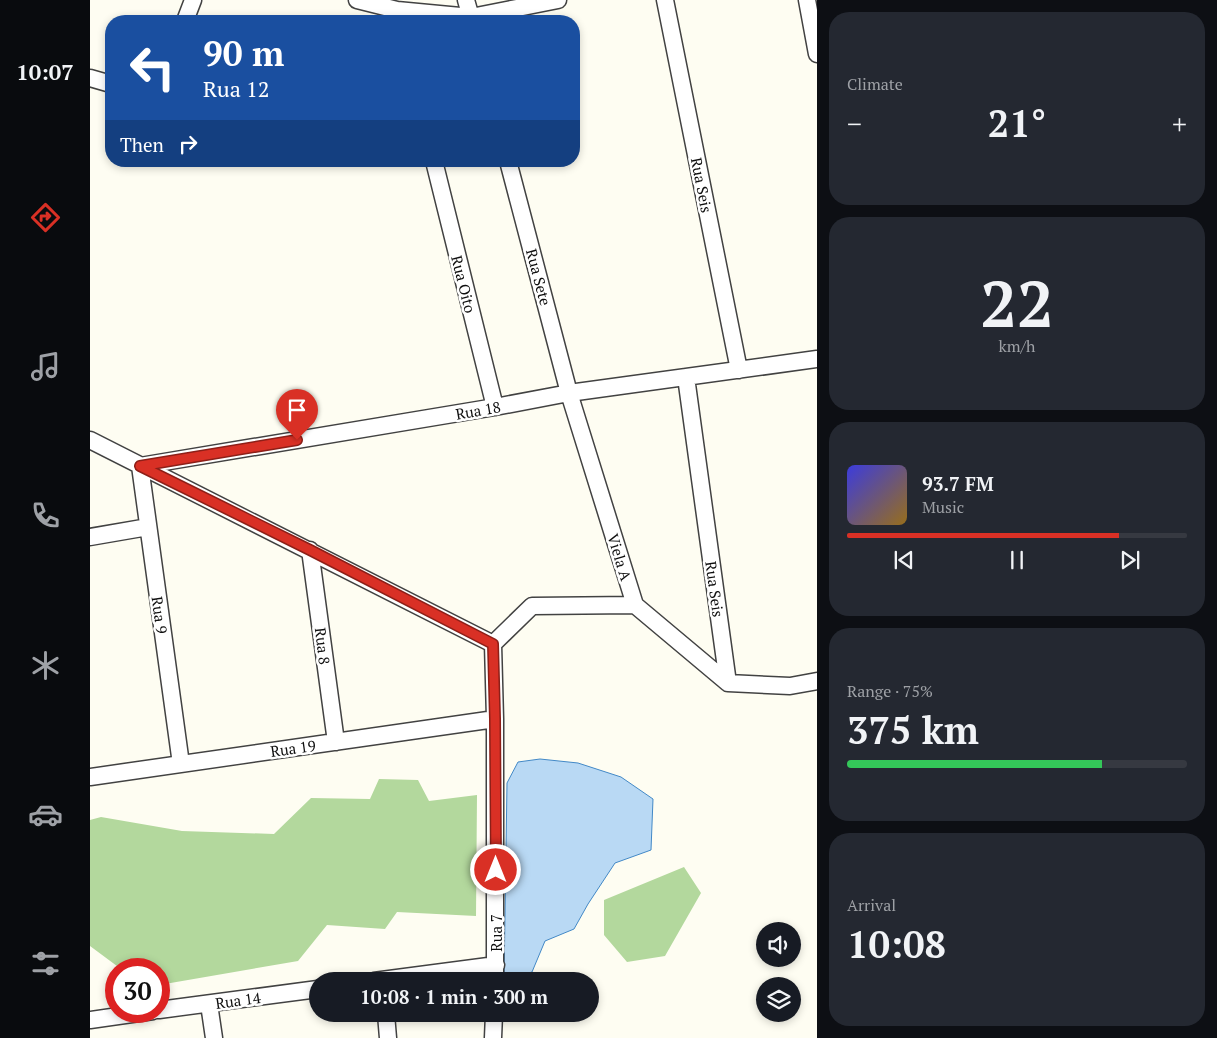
<!DOCTYPE html>
<meta charset="utf-8">
<style>
body{margin:0;font-family:"PT Serif",serif;background:#242831;color:#f1f3f6;height:100vh;display:flex;flex-direction:column;font-size:19px;white-space:nowrap}
*{box-sizing:border-box;margin:0}
p{font-size:16px;color:#9ea1a6}
.icon{flex:none;width:28px;height:28px;fill:none;stroke:currentColor;stroke-width:2;stroke-linecap:round;stroke-linejoin:round}
.map{position:relative;flex:1;overflow:hidden}
.details{display:flex;flex-direction:column;gap:12px;padding:12px;background:#0d0f14;width:400px}
.details>*{flex:none}
.hud{position:absolute;left:15px;top:15px;width:475px;height:152px;border-radius:20px;box-shadow:0 2px 8px #0003;background:#1a4fa0;color:#fff;overflow:hidden}
.controls{position:absolute;left:666px;top:922px;display:grid;gap:10px}
.controls a{display:grid;place-items:center;width:45px;height:45px;border-radius:50%;background:#171b24;box-shadow:0 2px 8px #0003;font-size:25px}
.speed{position:absolute;left:15px;top:958px;display:flex;gap:10px;font-size:25px;font-weight:700;text-align:center}
.speed>*{display:grid;place-content:center;width:65px;height:65px;border-radius:50%;background:#171b24;box-shadow:0 2px 8px #0003;line-height:1}
.speed .limit{border:8px solid #d22;background:#fff;color:#111}
.pin{position:absolute;display:grid;place-items:center;width:42px;height:42px;color:#fff;margin:-51px -21px;border-radius:50% 50% 50% 0;rotate:-45deg;box-shadow:0 0 5px #0007}
.pin .icon{rotate:45deg}
.me{position:absolute;width:55px;margin:-28px;rotate:0deg;stroke-linejoin:round;filter:drop-shadow(0 0 4px #0008)}
.turn{display:flex;align-items:center;gap:18px;height:105px;padding:0 15px;font-size:22px}
.turn .icon{width:65px;height:65px;stroke-width:2.5}
.turn b{display:block;font-size:35px;line-height:42px}
.then{display:flex;align-items:center;height:48px;padding:0 15px;background:#0003;gap:10px;font-size:19px}
.big{font-size:38px;font-weight:600;line-height:1.1}
.details .tile{flex:1;display:flex;flex-direction:column;justify-content:center;gap:8px;min-width:0;padding:0 18px;border-radius:20px;background:#242831}
.details .dial{align-items:center;gap:0}
.dial b{font-size:65px;line-height:1}
.song{display:flex;align-items:center;gap:15px}
.cover{width:60px;height:60px;border-radius:8px;background:linear-gradient(135deg,hsl(240 70% 55%),hsl(40 70% 35%))}
.played{height:5px;border-radius:2px;background:linear-gradient(90deg,#d93025 80%,#363941 80%)}
.keys{display:flex;justify-content:space-around;direction:ltr}
.heat{display:flex;justify-content:space-between;align-items:center;font-size:28px;direction:ltr}
.charge{height:8px;border-radius:4px;background:linear-gradient(90deg,#34c759 75%,#363941 0)}
.trip{position:absolute;left:219px;top:972px;width:290px;height:50px;border-radius:25px;background:#171b24;box-shadow:0 2px 8px #0003;font-weight:600;line-height:50px;text-align:center}
main{display:flex;flex:1;min-height:0}
.menu{display:flex;flex-direction:column;width:90px;justify-content:space-around;align-items:center;background:#090b0e;color:#9ea1a6}
.menu .icon{width:35px;height:35px}
.menu .current{color:#d93025}
.menu b{font-size:22px;color:#f1f3f6}
.map>svg:first-child{display:block}
</style>
<main>
<nav class="menu">
<b>10:07</b>
<svg class="icon current" aria-label="directions" viewBox="0 0 24 24"><path d="M12 3l9 9-9 9-9-9zM9 14v-3h6M13 9l2 2-2 2"/></svg>
<svg class="icon" aria-label="music" viewBox="0 0 24 24"><path d="M9 18V5l10-2v13"/><circle cx="6" cy="18" r="3"/><circle cx="16" cy="16" r="3"/></svg>
<svg class="icon" aria-label="phone" viewBox="0 0 24 24"><path d="M5 4h4l2 5-3 2q2 4 5 5l2-3 5 2v4C11 20 4 13 5 4z"/></svg>
<svg class="icon" aria-label="climate" viewBox="0 0 24 24"><path d="M12 3v18M4 7l16 10M4 17L20 7"/></svg>
<svg class="icon" aria-label="car" viewBox="0 0 24 24"><path d="M5 17H2v-5l4-1 3-4h7l3 4 3 1v5h-3M9 17h6M6 11h13"/><circle cx="7" cy="17" r="2"/><circle cx="17" cy="17" r="2"/></svg>
<svg class="icon" aria-label="filters" viewBox="0 0 24 24"><path d="M4 7h16M4 17h16"/><circle cx="9" cy="7" r="2"/><circle cx="15" cy="17" r="2"/></svg>
</nav>
<div class="map">
<svg width="727" height="1038" viewBox="0 0 727 1038">
<rect width="100%" height="100%" fill="#fefdf2"/>
<path fill="#b3d89d" d="M289,779L328,780L339,801L387,795L386,916L307,912L295,929L237,925L208,961L69,985V969H31L0,946V820L11,817L92,831L184,834L221,798L280,799Z
M594,867L611,893L575,956L537,962L514,935V900Z"/>
<path fill="#b9d9f4" stroke="#4389c7" d="M450,759L488,763L531,777L563,799L561,850L525,863L498,904L484,929L455,941L442,972L414,981L417,783L428,762Z"/>
<g fill="none" stroke-linecap="round" stroke-linejoin="round">
<defs>
<path id="minor" d="M267,0L307,10L381,17L468,0
M376,0L382,21
M575,0L649,370
M717,0L727,54
M95,21L103,0
M0,78L21,84
M344,161L405,407
M418,161L479,393L545,605L638,683
M596,377L638,683
M0,440L403,644
M0,537L58,527
M220,550L246,742
M403,644L405,719V981
M403,644L442,606L545,605
M638,683L700,686L727,681
M91,764L50,466L405,407L479,393L727,359
M0,777L405,719
M284,981L406,965
M119,1004L124,1038
M69,1010L228,989
M296,1014L298,1038
M0,1020L63,1011
M403,1038L404,1014"/>
</defs>
<use href="#minor" stroke="#424242" stroke-width="19"/>
<use href="#minor" stroke="#fff" stroke-width="16"/>
</g>
<g fill="none" stroke-linecap="round" stroke-linejoin="round">
<defs>
<path id="route" d="M207,440L50,466L220,550L403,644L405,719L406,870"/>
</defs>
<use href="#route" stroke="#8d1f18" stroke-width="12"/>
<use href="#route" stroke="#d93025" stroke-width="9"/>
</g>
<g text-anchor="middle" dominant-baseline="central" stroke-width="5" stroke-linejoin="round" paint-order="stroke">
<g font-size="15" fill="#0f0f0f" stroke="#fff">
<text transform="translate(612 185) rotate(79)">Rua Seis</text>
<text transform="translate(449 277) rotate(75)">Rua Sete</text>
<text transform="translate(374 284) rotate(76)">Rua Oito</text>
<text transform="translate(388 410) rotate(-10)">Rua 18</text>
<text transform="translate(530 557) rotate(73)">Viela A</text>
<text transform="translate(625 589) rotate(82)">Rua Seis</text>
<text transform="translate(70 615) rotate(82)">Rua 9</text>
<text transform="translate(233 646) rotate(83)">Rua 8</text>
<text transform="translate(203 748) rotate(-8)">Rua 19</text>
<text transform="translate(406 933) rotate(-90)">Rua 7</text>
<text transform="translate(148 1000) rotate(-8)">Rua 14</text>
</g>
</g>
</svg>
<div class="controls">
<a><svg class="icon" aria-label="sound" viewBox="0 0 24 24"><path d="M4 9h4l5-4v14l-5-4H4zM17 9q2 3 0 6"/></svg></a>
<a><svg class="icon" aria-label="layers" viewBox="0 0 24 24"><path d="M12 4l9 5-9 5-9-5zM3 14l9 5 9-5"/></svg></a>
</div>
<div class="speed"><div class="limit">30</div></div>
<div class="pin" style="left:207px;top:440px;background:#d93025"><svg class="icon" aria-label="arrive" viewBox="0 0 24 24"><path d="M6 21V4h12l-3 4 3 4H6"/></svg></div>
<svg class="me" style="left:406px;top:870px" viewBox="-20 -20 40 40"><circle r="17" fill="#d93025" stroke="#fff" stroke-width="3"/><path d="M0-11L8 9 0 5-8 9z" fill="#fff"/></svg>
<div class="trip">10:08 · 1 min · 300 m</div>
<div class="hud">
<div class="turn"><svg class="icon" aria-label="left" viewBox="0 0 24 24"><path d="M17 20v-9H6M10 6l-5 5 5 5"/></svg><div><b>90 m</b>Rua 12</div></div>
<div class="then">Then<svg class="icon" aria-label="right" viewBox="0 0 24 24"><path d="M7 20v-9h11M14 6l5 5-5 5"/></svg></div>
</div>
</div>
<section class="details">
<div class="tile"><p>Climate</p>
<div class="heat"><a>−</a><b class="big">21°</b><a>+</a></div>
</div>
<div class="tile dial"><b>22</b><p>km/h</p></div>
<div class="tile">
<div class="song"><i class="cover"></i><div><b>93.7 FM</b><p>Music</p></div></div>
<div class="played"></div>
<div class="keys"><svg class="icon" aria-label="previous" viewBox="0 0 24 24"><path d="M18 5L8 12l10 7zM5 5v14"/></svg><svg class="icon" aria-label="pause" viewBox="0 0 24 24"><path d="M8 5v14M16 5v14"/></svg><svg class="icon" aria-label="next" viewBox="0 0 24 24"><path d="M6 5l10 7-10 7zM19 5v14"/></svg></div>
</div>
<div class="tile"><p>Range · 75%</p><b class="big">375 km</b><div class="charge"></div></div>
<div class="tile"><p>Arrival</p><b class="big">10:08</b></div>
</section>
</main>
